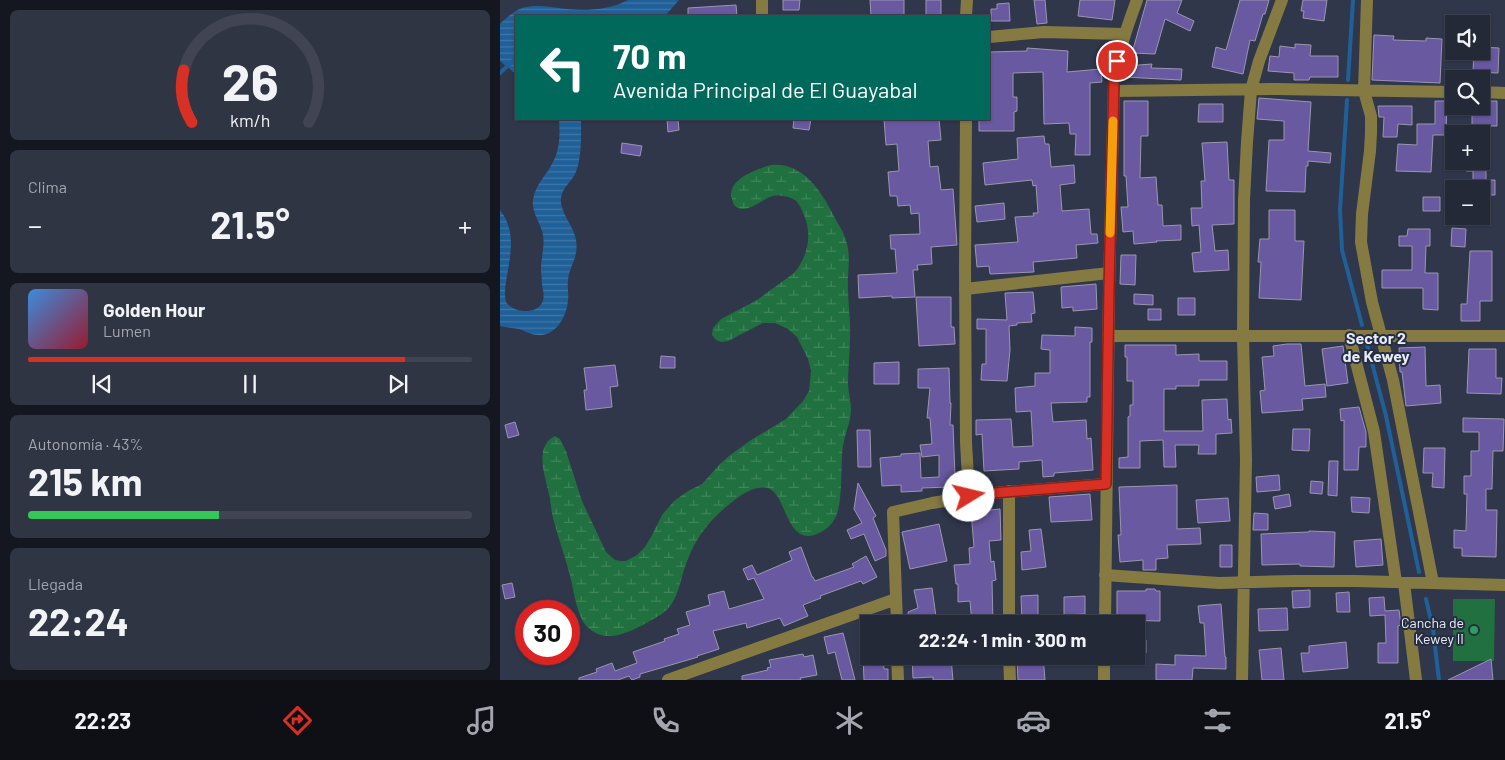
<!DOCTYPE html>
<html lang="es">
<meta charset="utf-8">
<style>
body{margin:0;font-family:Barlow,sans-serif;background:#303543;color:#f1f3f6;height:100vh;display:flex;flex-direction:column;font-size:19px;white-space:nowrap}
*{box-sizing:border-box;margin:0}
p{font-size:16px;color:#a3a6ae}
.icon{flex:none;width:28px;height:28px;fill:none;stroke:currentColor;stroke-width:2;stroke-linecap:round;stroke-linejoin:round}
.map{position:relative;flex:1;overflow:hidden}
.side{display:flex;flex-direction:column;gap:10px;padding:10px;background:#14171f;width:500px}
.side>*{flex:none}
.hud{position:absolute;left:15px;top:15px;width:475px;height:105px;border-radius:0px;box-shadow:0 1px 4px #0004,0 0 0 1px #414553;background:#00695c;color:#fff;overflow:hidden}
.controls{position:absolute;left:945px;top:15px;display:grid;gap:10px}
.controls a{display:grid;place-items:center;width:45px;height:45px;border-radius:0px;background:#242938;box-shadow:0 1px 4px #0004,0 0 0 1px #414553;font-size:25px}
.speed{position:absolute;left:15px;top:600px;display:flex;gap:10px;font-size:25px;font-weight:700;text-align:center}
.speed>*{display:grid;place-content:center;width:65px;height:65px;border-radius:50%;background:#242938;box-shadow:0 1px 4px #0004,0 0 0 1px #414553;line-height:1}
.speed .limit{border:8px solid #d22;background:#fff;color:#111}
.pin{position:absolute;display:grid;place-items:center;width:42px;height:42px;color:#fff;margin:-21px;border:2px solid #fff;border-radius:50%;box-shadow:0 1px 5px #0007}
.me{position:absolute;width:55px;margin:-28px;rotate:81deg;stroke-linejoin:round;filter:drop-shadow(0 0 4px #0008)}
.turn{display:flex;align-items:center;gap:18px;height:105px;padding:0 15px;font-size:22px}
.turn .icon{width:65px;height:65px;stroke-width:2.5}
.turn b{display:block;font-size:35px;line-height:42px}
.big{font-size:38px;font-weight:700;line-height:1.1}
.side .widget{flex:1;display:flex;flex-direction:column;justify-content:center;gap:8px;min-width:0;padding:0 18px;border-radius:8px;background:#303543}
.side .dial{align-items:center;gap:0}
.dial svg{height:130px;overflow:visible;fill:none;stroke:#414553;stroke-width:7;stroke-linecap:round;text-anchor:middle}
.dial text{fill:#f1f3f6;stroke:none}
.song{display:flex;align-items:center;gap:15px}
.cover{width:60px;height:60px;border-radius:8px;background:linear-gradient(135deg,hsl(210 70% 55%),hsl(350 70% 35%))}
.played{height:5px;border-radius:2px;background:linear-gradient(90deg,#d93025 85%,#414553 85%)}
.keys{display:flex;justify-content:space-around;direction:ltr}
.heat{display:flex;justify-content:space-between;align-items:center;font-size:28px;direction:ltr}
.charge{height:8px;border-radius:4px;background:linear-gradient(90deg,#34c759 43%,#414553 0)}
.trip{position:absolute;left:360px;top:615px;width:285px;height:50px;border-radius:0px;background:#242938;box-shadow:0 1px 4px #0004,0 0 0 1px #414553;font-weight:700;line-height:50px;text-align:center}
.tabs{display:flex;height:80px;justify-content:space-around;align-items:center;background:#0e1016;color:#a3a6ae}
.tabs .icon{width:35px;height:35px}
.tabs .current{color:#d93025}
.tabs b{font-size:22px;color:#f1f3f6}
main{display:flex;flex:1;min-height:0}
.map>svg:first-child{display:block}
</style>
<main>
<section class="side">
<div class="widget dial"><svg viewBox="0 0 100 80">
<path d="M14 69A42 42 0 1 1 86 69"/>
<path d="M14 69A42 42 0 0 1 9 37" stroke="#d93025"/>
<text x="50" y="56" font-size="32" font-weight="700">26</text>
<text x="50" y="72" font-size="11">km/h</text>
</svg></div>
<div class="widget"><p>Clima</p>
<div class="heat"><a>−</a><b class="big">21.5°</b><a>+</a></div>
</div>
<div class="widget">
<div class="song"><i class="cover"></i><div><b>Golden Hour</b><p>Lumen</p></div></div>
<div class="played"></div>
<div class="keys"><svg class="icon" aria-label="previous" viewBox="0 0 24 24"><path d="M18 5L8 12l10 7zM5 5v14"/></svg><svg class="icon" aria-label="pause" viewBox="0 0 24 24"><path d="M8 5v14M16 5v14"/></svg><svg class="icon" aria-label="next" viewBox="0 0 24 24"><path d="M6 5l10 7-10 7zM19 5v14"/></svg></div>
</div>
<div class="widget"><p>Autonomía · 43%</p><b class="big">215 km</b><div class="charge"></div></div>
<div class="widget"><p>Llegada</p><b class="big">22:24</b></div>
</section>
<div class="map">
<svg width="1005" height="680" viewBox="0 0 1005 680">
<defs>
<pattern id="wetland-marsh" width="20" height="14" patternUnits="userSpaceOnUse" patternTransform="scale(1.25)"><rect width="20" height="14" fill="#21703f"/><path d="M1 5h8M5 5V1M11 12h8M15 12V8" fill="none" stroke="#41855c"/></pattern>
<pattern id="water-rules" width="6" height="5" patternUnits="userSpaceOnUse" patternTransform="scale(1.25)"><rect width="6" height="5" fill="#206098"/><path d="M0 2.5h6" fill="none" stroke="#4077a7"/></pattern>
</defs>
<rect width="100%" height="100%" fill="#30374b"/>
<path fill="url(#wetland-marsh)" d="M271,165C305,162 323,194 336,220C340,227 345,235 347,244C351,258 347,274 348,289C348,305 351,321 350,338C350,353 348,368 348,383C348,392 351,401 351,409C351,422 345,433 343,446C340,465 344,506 334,520C330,527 324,531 317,534C287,546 287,498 270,489C265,486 256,488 251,490C244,493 238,497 232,502C210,519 195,538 186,564C179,583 179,601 162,614C148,622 126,636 110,636C100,637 90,631 84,623C75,608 74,589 69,572C65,556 59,541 55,525C52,516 51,507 50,499C47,480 32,447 55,436L60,439L66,451L82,501L106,552L115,560L121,561H126L137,555L145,547L151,537L162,515L174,501L188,491L202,484L220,464L229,456L251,440L286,419L303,401L309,391L311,371L308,359L297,337L288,329L275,323H263L228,341L221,342L216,340L212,335L213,328L221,319L257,300L294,273C308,257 313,233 303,213C300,205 297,199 288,197C284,196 277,195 273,196C263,198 249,213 238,208C234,206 233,203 232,199C226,179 257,169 271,165Z"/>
<path fill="#21703f" d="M953,599H995L994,661H953Z"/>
<path fill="url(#water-rules)" d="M128,0H179L165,16H16V74L0,61V24C6,18 14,11 22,8C36,4 51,7 66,9C85,11 110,10 128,0Z
M59,119H81C81,135 82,156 76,172C72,181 62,188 61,198C59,212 74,226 76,240C79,259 69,265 68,281C67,287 69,293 68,300C67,316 56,337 37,335C32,335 27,332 22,330C15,328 7,328 0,326V210C24,240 0,280 6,302C10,308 19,311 26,311C32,311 39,309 42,303C45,298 43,290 42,285C42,280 41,274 41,269C41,258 45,246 43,235C41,223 31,212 33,200C35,184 48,174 54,160C60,148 60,131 59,119Z"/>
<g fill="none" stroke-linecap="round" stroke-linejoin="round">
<path stroke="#206098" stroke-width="4" d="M0,73L16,58
M848,80L853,0
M847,100L840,210L842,250L862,325
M867,344L886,416L919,572
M926,599L933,629L939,680"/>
</g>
<path fill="#6859a0" stroke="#9a96b0" d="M283,0H300L299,10H283Z
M370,0H404V16H371Z
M426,0H441V16H426Z
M534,0H545L547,23L537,24Z
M580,0H615L612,20L578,16Z
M647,0H682L677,13L694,21L690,31L665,19L655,54L632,53Z
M740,0H769L765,14H763L755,41L750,40L743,74L712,67L716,47L726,50Z
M803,0H827L824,21L803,18L804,11H801Z
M509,3L510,21H491V9H497V4Z
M236,5L237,16H188V8Z
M874,35L894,36L893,40L926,41V38L942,39L940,83L872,80Z
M795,44L811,45L810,56H838V77H810L809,80H794V73L768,71L770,56L779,57L780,46L795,48Z
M981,47L999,48L998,73L973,72L974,51H981Z
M527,48L568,51L567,72L601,69L602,82L590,83V155H575L576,134H570L569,123L544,124L543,72L513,73V97H517V111L514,112V131H479V119H489V98L490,97L489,52L527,51Z
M652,64L651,68L682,69L681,80L623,77L625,66Z
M759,98L811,102L808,151L831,153L830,163L808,161V166H806L805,192L766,191L769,140H784V121L757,119Z
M624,101H648V136H641L640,178L656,177L658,205H662L663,226L681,225V240L656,241L657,242L634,244L633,231L623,232L621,207H628L626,176H624Z
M935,101H947L946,135H933L931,172L896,171L898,144L917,145V124H935Z
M981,101H997V126H972V106H981Z
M699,104H723V122H698Z
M878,106H912V125L898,124L897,137H883L884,117H879Z
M167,119H178L179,130L168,132Z
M294,119H311L309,130L293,128Z
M384,119H439L441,140L428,141L430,167L438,166L441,190L453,189L457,245L431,247L432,264L417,265L418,270H413L415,297L392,298V296L359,298L358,275L397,273L395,249H391L390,235L420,234L419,213L411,214L410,205L398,206L397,196H390L388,172L399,171L397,144L386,145Z
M544,136L545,144H549L551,167L574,165L575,183L560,185L562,211L589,209L591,234H597L598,243L576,245L577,258L533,262L534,272L490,274L489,266L477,267L475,245L518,242L515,217L534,216L533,213H538L536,185L533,186L532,180L485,185L483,163L518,159L517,138Z
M727,142L729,180H734V224L712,225L715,251L728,250L729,270L694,272L692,253L701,252L699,225L692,226L691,208H702L701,181H705L702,143Z
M122,143L142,146L140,156L121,153Z
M966,161H986V180H995V195H981V189H973V171H966Z
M923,197H940V211H923Z
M504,203L505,219L477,222L475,206Z
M769,210H795V241H804L801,300L759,298L761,262H758L760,239H769Z
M952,228L966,229L965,247L951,246Z
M908,229H930V246H926L925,273H938V310L923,309V288H882V270H912V246H899V236H907Z
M970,251H992V301H980V321H961V304H967Z
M621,255H636L635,285L620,284Z
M596,284L597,309L573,311V307L562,308L561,287Z
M533,292L535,313L531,314L532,322L517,323V325L509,326L510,350L507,381L481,380L482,364H486V329H477V319L507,320L505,293Z
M634,294L653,295V305L634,304Z
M416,297H451V327H454L455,344L419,346Z
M678,298H695V315H678Z
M648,309H661V320H648Z
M575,327L592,328V342H590V397H587V402L551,403L553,422L586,420L587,439L591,438L593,470L554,473V476L543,477L542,460L519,462V469L484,471L482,434L476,435V420L511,419L513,447L533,446L531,411L516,412L515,388L535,386V373H550V350L541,349L542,335L575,336Z
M787,344H801L805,386L825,384L826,397L802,399L803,410L762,413L760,391L765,390L762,357L774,356L773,346Z
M625,345H676V355L699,354V361H727V380H699V386H676V389H664V431H703L702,400L727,399L728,420L731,419L732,433L716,434V454H698L699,445H675L676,467H664L663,440L640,441V468H619V458L628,457V417L630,416V405H633V381H627V357H625Z
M843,346L848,383L827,386L822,349Z
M925,347L926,386L940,385L941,403L906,406L902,372H900L899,348Z
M969,349H996V378H1002L1001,394L967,393Z
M161,356L175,357V368H160Z
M399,362V384H374V363Z
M115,365L118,386L110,387L112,407L86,410L84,390H87L84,368Z
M449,368L450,403H451L450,425H453L455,477H450V487L422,488V491L401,492V485L382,486L380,458L401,456V454L420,453L421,478L439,477V455L422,457L420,445L432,444L430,418H427L430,388H418V369Z
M859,407L866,432V447H859L858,470H844V420L841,421L840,409Z
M963,418L1004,419L1003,451H993L992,489H986V510H997L996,557L962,556V548H954V530L966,531L967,494H964V476H971V451H979V432H963Z
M15,422L19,435L8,438L5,425Z
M793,429H810L809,451L792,450Z
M357,430H370L371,467H358Z
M924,448H945L944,488L932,487L933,473H923Z
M829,461H838L837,496L828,495Z
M779,475L780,490L757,492L756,477Z
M811,481L823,482L822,494L810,493Z
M358,483L376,516L373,518L386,550V556L375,561L364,534L351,539L347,530L362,523L354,509Z
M677,485V529L700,528L701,544L667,545L668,558L656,559V570H643V560L620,562L618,535H621L619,487Z
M590,494L592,520L551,522L549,497Z
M789,494L791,506L775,509L773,497Z
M851,497L870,498L869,513L852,512Z
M728,498L730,521L698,523L696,500Z
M500,509L501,540L489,541L491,562L494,561L496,580L492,581L493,624H472L470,601L458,602V584H456L454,565L470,564L469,548L474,547L471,512Z
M754,513L768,514V530H753Z
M439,524L447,561L410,569L402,532Z
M541,529L546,567L522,570L521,552L531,551L529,530Z
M809,531L835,532L834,567L800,566V564L762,565L761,534L809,532Z
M881,539L883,565L856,567L854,541Z
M720,545H732V567H720Z
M301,547L312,577H313L315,581L354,567L352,564L366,556L377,577L363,584L361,581L320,596L321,598L303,605L308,616L284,626L280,618L247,628L246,623L213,631L219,649L197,656L198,657L140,674V677L132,680L129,676L118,680H79V678L97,672L96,669L112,663L115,671L137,663L133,652L165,641L164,639L179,634L177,629L190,625L186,612L210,605L208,595L224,591L229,609L264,599L254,578L248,580L243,569L252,565L257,575L292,560L289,552Z
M12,583L15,597L5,599L2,585Z
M432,588L437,624H409L408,612L418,608L414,590Z
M646,589H655L656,591H660V621L617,620V591H646Z
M810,590V607L793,608L792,591Z
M849,592L850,612H837L836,593Z
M538,595V624H522L521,596Z
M585,596V614L564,615V597Z
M884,597L885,611L899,610L901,625L898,626V663H878V643H886L885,615L870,616L869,598Z
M721,604L725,657H726V669L693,668L692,680H656V664L675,665V655L706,656L704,623H700L698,606Z
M787,608L788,630L759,631L758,609Z
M343,633L355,680H342L335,652L328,654L324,637Z
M636,640H646V653H636Z
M846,642L848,668L803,672L801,653H809V646Z
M781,648L784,680H762L759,650Z
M303,654L304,657L313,655L317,675L300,678L301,680H242V676L268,670L267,668L271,667L269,660Z
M363,656H383L384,669H388V680H364Z
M412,656H448V658H451L453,680H433V677L413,678Z
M517,656H543L545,680H518Z
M991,659L993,680H948Z"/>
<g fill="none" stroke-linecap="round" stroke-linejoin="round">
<path stroke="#867a43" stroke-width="12" d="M867,0L864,91L871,116V133L870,151L862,214L861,242L872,302L893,380L933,583
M262,16V0
M466,16L467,0
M489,37L544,32L624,34
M614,91L776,89L954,92
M981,92L1005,93
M466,119L465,269L466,442L469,497
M465,289L609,273
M849,335L874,432L896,582
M608,336H1005
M509,491V624
M605,575L719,583L793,581H856L1005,585
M904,583L916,680
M397,624L393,512L432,503L493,493L606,484
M605,624L609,288L614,82C618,53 627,27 637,0
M397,656L398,680
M509,656L510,680
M168,680L396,599
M604,680V656
M742,680L746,460L743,336L744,200L747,142L751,90L759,61L782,0"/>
</g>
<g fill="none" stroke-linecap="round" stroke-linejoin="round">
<defs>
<path id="route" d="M469,496L493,493L606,484L609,288L614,82L617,61"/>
</defs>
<use href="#route" stroke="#8d1f18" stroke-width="12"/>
<use href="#route" stroke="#d93025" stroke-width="9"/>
<path stroke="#f59e0b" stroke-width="9" d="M610,233L613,121"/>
</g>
<circle fill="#2e9e5b" stroke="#262d40" stroke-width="2" cx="974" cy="630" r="5"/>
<g text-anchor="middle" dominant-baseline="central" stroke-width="4" stroke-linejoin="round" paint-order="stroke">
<g font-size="14" fill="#e7ecf9" stroke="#262d40" text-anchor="end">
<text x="964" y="622">Cancha de<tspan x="964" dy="16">Kewey II</tspan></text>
</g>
<g font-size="16" font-weight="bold" fill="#e7ecf9" stroke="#262d40">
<text x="876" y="337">Sector 2<tspan x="876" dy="18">de Kewey</tspan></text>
</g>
</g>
</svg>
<div class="controls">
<a><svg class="icon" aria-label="sound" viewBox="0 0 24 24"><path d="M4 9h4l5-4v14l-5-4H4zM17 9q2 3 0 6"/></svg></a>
<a><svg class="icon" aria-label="search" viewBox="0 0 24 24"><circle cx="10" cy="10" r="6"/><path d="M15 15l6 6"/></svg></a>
<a>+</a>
<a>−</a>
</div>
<div class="speed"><div class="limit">30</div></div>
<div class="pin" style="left:617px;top:61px;background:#d93025"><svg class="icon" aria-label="arrive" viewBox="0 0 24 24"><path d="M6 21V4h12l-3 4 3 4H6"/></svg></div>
<svg class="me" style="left:469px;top:496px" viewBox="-20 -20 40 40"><circle r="19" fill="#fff"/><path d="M0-13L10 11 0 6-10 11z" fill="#d93025"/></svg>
<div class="trip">22:24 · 1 min · 300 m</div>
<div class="hud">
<div class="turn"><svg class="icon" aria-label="left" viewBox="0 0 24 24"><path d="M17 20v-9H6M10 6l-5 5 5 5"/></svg><div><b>70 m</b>Avenida Principal de El Guayabal</div></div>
</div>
</div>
</main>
<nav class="tabs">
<b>22:23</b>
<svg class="icon current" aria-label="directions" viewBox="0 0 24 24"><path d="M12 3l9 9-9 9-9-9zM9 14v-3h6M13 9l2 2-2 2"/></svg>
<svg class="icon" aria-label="music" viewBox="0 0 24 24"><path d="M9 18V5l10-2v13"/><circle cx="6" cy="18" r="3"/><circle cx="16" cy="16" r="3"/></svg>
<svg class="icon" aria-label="phone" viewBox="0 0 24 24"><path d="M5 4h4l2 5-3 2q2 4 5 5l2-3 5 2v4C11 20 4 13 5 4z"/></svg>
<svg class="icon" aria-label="climate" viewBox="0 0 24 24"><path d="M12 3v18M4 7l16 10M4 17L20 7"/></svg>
<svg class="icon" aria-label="car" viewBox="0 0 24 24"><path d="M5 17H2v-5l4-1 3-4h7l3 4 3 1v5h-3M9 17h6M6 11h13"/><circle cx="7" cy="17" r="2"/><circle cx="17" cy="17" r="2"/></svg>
<svg class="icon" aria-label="filters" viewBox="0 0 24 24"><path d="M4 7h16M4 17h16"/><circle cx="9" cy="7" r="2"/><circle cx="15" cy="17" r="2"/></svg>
<b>21.5°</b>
</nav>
